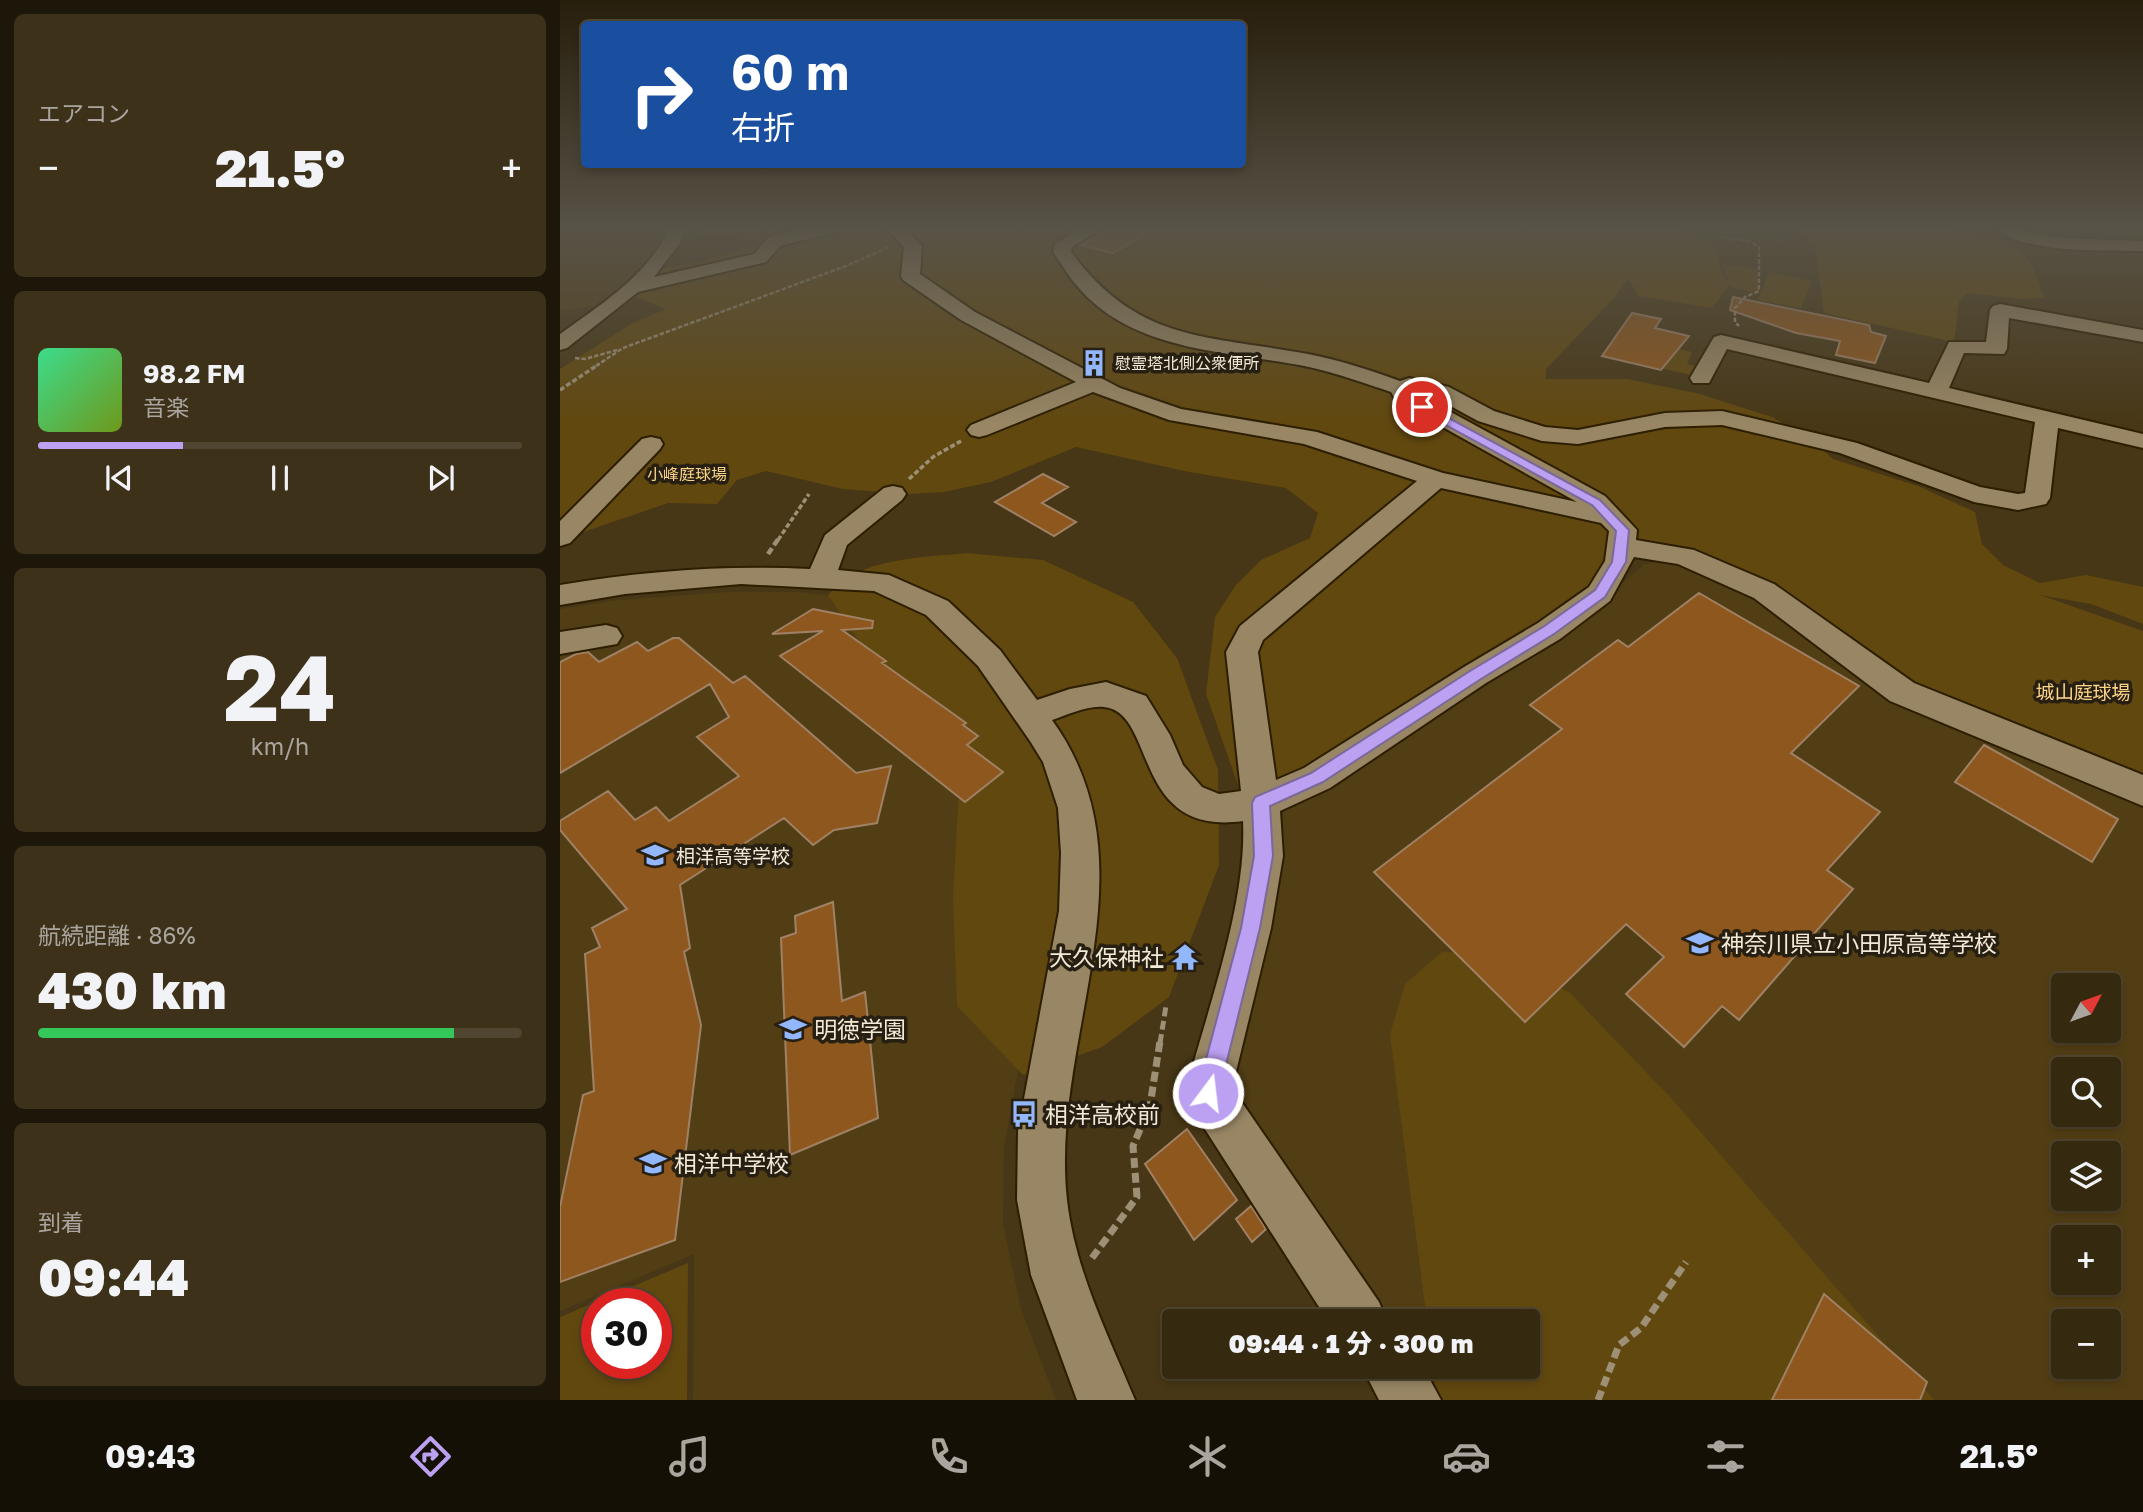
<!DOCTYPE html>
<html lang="ja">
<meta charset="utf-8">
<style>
body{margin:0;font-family:"Golos Text","Noto Sans JP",sans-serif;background:#3d3119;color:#f1f3f6;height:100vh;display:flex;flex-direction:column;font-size:26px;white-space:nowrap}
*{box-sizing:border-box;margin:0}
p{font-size:23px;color:#aaa69f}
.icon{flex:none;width:38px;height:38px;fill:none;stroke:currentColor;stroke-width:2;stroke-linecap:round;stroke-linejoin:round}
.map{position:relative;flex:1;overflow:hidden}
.sheet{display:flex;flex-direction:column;gap:14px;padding:14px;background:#1d1709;width:560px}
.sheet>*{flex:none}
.hud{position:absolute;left:21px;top:21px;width:665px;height:147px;border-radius:7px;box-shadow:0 4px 10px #0003,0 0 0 2px #4f4530;background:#1a4fa0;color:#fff;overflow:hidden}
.needle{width:46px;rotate:49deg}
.tools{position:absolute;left:1491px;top:973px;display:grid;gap:14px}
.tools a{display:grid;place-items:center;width:70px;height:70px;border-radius:7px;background:#352910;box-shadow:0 4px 10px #0003,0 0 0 2px #4f4530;font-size:35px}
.speed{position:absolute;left:21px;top:1288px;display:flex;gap:14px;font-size:35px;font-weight:700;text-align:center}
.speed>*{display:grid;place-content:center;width:91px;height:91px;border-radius:50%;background:#352910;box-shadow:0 4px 10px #0003,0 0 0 2px #4f4530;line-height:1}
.speed .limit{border:10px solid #d22;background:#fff;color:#111}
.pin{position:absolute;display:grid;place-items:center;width:60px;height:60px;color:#fff;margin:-30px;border:4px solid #fff;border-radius:50%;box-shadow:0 2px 7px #0007}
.me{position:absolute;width:77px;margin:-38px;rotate:15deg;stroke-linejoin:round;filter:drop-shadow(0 0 5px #0008)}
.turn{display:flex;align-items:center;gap:24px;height:147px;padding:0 35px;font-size:32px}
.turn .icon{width:91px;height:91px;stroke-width:2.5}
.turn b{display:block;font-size:49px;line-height:60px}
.big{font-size:52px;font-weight:800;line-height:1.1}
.sheet .widget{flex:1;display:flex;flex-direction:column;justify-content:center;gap:10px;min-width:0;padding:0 24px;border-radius:10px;background:#3d3119}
.sheet .dial{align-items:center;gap:0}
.dial b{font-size:91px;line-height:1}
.song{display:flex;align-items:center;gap:21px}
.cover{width:84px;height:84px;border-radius:10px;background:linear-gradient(135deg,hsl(150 70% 55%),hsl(80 70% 35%))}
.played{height:7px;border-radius:4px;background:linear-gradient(90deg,#bca0f2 30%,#4f4530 30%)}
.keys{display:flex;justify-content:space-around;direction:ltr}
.heat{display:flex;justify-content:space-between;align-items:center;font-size:38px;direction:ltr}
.charge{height:10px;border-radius:5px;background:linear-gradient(90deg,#34c759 86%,#4f4530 0)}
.trip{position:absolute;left:602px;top:1309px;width:378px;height:70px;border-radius:7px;background:#352910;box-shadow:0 4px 10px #0003,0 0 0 2px #4f4530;font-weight:800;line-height:70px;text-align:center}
.dock{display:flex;height:112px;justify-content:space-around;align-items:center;background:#151006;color:#aaa69f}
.dock .icon{width:49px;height:49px}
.dock .on{color:#bca0f2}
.dock b{font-size:32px;color:#f1f3f6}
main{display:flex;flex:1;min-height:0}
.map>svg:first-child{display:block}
</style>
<main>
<section class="sheet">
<div class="widget"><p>エアコン</p>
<div class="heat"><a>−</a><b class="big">21.5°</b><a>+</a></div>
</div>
<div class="widget">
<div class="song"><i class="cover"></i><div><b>98.2 FM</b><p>音楽</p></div></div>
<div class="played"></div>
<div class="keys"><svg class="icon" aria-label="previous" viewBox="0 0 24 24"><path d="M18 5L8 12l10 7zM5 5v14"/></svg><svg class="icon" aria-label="pause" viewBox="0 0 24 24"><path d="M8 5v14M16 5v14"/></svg><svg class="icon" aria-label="next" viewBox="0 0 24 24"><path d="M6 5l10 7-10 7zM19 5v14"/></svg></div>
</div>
<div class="widget dial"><b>24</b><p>km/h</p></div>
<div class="widget"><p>航続距離 · 86%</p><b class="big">430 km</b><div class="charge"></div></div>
<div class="widget"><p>到着</p><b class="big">09:44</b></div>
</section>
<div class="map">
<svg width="1583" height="1400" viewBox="0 0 1583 1400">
<rect width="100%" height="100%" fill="#473716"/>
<path fill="#523e15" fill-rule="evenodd" d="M0,228H65L72,231L105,229L116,231L101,255L42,305L0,311Z
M1106,560L1134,566L1583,804V1400H877L854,1367H968V1321H822L679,1116L668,1091L723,812L1046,598L1084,564ZM1503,985H1549V1031H1503ZM1503,1069H1549V1115H1503ZM1503,1153H1549V1199H1503ZM1503,1237H1549V1283H1503ZM1503,1321H1549V1367H1503Z
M168,592H236L275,596L487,911L444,1147L443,1224L461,1309L496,1400H133L134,1254L0,1311V609L60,600Z"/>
<path fill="#61480f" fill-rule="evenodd" d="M137,228H1122L1153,245L1162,274L1169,283L1163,265L1197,268L1199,290L1192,292L1172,288L1170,285L1152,308L1079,296L1068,279L1055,297L986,369V379H1068L1140,394L1212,417L1254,442L1273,459L1358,486L1415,512L1422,544L1443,565L1480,583L1526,575L1583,587V624L1531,604L1480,595L1583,631V786L1347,688L1130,554L1079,556L1038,579L1007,610L783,750L683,799L646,694L655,617L676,585L701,560L750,538L758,513L726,488L629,472L516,447L431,482L384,492L348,494L283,489L206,471L177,480L157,504L108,503L0,540V369L73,323L106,309L75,297V283L93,270L143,261L202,241L136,234Z
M1236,228C1293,228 1428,215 1467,259C1475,268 1479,286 1484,298L1460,299L1407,293L1399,302L1394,342L1264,313L1255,245Z
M1209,272L1252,281L1241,308L1198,300Z
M1098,344L1132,352L1127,364L1140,367L1135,376L1083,364Z
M406,553L483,560L573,602L617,658L658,770L659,865L609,997L542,1047L463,1075L397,1006L393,897L399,791L268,595C299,557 361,558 406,553Z
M882,952L932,953L1010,993L1111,1098L1374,1400H877L872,1367H968V1321H867L830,1034L845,984Z
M128,1263L127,1400H0V1317ZM37,1304H96V1363H37Z"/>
<path fill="#8e571d" stroke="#9f8166" stroke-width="2" d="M550,228H596L553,253L520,245Z
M1173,297L1309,325L1311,332L1326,336L1315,363L1276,355L1280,341L1236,333L1170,310Z
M1072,313L1101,319L1095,328L1129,336L1101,370L1042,356Z
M483,474L508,487L482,503L516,522L494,536L435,502Z
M1139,593L1299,686L1231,753L1320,812L1267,870L1293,889L1179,1020L1162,1006L1124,1047L1066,994L1104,957L1066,924L965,1022L814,872L1002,729L970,705L1058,640L1068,647Z
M253,609L313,621L312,628L282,630L326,661L322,663L406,723L403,725L418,736L407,745L443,772L405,802L220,656L263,631L212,634Z
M113,638H119L173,683L185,676L296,773L331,766L317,823L274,830L253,845L224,818L120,885L130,948L124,952L141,1025L115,1240L0,1282V1207L23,1095L34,1091L25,954L40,947L32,928L67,909L0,830V821L48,791L75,820L96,807L109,821L179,776L137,737L169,717L150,684L0,773V662L16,654L28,652L39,662L77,642L88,651Z
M1424,745L1558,819L1532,862L1395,782Z
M273,902L282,1001L305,992L318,1118L230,1155L221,938L236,933L235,916Z
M627,1129L677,1200L634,1240L585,1164Z
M691,1206L706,1229L692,1242L676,1219Z
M1264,1294L1367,1382L1360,1400H1212Z"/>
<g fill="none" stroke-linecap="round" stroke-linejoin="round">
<defs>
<path id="minor" d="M109,228H126L120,243L94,277L194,254L208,238L215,235L246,228H278L276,232L220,246L206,262L78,292L7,348L0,350V334C40,305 89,275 109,228Z
M326,228H344L362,246L360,274L415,312L560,388L621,409L757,432L883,473L1017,502L836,401L831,392C804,383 777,373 749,367C671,351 574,353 518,287C508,276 501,263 493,252L494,245L521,228H542L512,247L511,252C578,343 647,335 748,354C779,360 810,370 840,381L849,378L889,387L934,411L985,427L1018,430L1105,413L1162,411L1297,443L1420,487L1458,494L1465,493L1475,422L1167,349L1149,383H1133L1130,378L1154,337L1161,335L1369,383L1389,342H1426L1430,310L1433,306L1440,304L1583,330V342L1449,318L1447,349L1444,354L1404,353L1389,388L1583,434V448L1498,428L1490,498L1486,504L1458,510L1414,502L1280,453L1162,425L1105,427L1018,444L982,441L918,421L874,397L856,393L1045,496L1077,530L1076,540L1134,550L1214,584L1354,683L1583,775V806L1330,701L1194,598L1118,564L1074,557L1050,601L1000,639L926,683L770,788L720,811L723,856L711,928L672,1088L819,1302L827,1321H768L632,1109L625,1093C647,1011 687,904 683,821C571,837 597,712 544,707C528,705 507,715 492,720C599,868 489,1039 507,1200C515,1270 548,1335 575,1400H517L471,1275L457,1200L458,1131L499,911L501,853L498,808L483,762L470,741L418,666L366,615L314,591L181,584L65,594L0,605V585C86,571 163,565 250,569L265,535L324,488L333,486L342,488L346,494L342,500L287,545L278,570L329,575L388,601L440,650L477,700L510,689L546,682L586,696L610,735L623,765L642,787L659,794L681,791L666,652L680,626L857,481L744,444L609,420L533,392L427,435L419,437L411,435L407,430L411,425L516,382L401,320L343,280L341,276L344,247ZM881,488L1041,523L1049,531L1045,561L1029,587L978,623L904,667L744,768L716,780L698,652L703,640Z
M1437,228C1457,228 1475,235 1496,237C1525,240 1554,239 1583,241V251C1549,250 1460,254 1437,228Z
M91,437L100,439L103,444L100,449L10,543L0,546V521L82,439Z
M46,625L57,628L62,636L57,644L0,654V632Z
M802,1367H863L881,1400H819Z"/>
</defs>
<use href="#minor" stroke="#2d1e00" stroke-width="4"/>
<path stroke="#9d9076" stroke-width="2.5" stroke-dasharray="4.5 2" stroke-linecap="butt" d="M1161,237L1189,241L1199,247V291L1185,297L1175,308V322L1179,326
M15,358L25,359L57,350
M36,366L63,348L286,266L329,247"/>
<path stroke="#9d9076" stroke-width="3.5" stroke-dasharray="5 2.5" stroke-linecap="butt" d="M0,390L39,364
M349,479L373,457L401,441
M218,540L249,494"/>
<path stroke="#9d9076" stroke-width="4.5" stroke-dasharray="7 3.5" stroke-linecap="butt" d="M208,554L219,538"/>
<path stroke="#9d9076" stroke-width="5" stroke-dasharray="9 4.5" stroke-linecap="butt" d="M600,1043L606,1006"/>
<path stroke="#9d9076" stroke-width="7" stroke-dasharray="10 5" stroke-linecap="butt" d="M532,1258L577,1197L573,1146L590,1106L600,1041
M1038,1400L1059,1345L1081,1328L1126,1262"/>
<use href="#minor" fill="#988664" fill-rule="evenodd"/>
</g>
<linearGradient id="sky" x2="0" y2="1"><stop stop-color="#271e0c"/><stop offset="0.54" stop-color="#585347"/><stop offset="1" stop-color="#585347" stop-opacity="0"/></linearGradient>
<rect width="1583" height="424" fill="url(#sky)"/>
<path fill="#bca0f2" stroke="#7a689d" stroke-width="2" d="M858,405H865L1040,500L1069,530L1066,562L1045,597L994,634L921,679L763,782L710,806L713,856L700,928L659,1093L656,1101L648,1105L640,1101L637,1093L681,928L694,856L692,803L695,797L751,773L910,671L983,627L1035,590L1052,562L1056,531L1032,505L858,410Z"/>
<defs>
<symbol id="building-bare" viewBox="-9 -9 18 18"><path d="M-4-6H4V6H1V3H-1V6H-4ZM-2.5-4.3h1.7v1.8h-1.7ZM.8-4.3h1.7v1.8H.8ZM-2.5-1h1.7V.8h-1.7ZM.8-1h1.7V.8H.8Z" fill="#93b7fd" stroke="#272012" stroke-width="2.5" paint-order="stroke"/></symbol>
<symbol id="school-bare" viewBox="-9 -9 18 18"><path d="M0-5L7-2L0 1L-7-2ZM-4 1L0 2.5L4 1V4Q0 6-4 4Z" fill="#93b7fd" stroke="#272012" stroke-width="2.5" paint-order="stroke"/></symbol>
<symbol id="temple-bare" viewBox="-9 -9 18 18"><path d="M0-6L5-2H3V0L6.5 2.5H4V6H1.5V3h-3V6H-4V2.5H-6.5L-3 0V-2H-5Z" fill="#93b7fd" stroke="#272012" stroke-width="2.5" paint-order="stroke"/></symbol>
<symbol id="bus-bare" viewBox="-9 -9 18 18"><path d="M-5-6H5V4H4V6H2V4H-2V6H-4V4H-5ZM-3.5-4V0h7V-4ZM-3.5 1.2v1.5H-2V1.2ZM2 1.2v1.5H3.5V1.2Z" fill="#93b7fd" stroke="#272012" stroke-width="2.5" paint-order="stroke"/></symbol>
</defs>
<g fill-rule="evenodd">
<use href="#building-bare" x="515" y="344" width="38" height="38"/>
<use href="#school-bare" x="76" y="836" width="38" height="38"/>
<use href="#school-bare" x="1121" y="924" width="38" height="38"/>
<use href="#temple-bare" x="606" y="938" width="38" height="38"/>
<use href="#school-bare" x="214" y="1010" width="38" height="38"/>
<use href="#bus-bare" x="445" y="1095" width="38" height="38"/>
<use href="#school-bare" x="74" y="1144" width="38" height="38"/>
</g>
<g text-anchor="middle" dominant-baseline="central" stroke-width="7" stroke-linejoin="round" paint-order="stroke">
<g font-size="16" fill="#f3e9d7" stroke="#272012" text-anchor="start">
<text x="555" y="363">慰霊塔北側公衆便所</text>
</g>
<g font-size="16" fill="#fdd588" stroke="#272012">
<text x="127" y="474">小峰庭球場</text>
</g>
<g font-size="19" fill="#fdd588" stroke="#272012">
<text x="1523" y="691">城山庭球場</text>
</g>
<g font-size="19" fill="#f3e9d7" stroke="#272012" text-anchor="start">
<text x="116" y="855">相洋高等学校</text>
</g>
<g font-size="23" fill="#f3e9d7" stroke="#272012" text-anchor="start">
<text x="1161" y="943">神奈川県立小田原高等学校</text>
<text x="604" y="957" text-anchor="end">大久保神社</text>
<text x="254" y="1029">明徳学園</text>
<text x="485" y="1114">相洋高校前</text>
<text x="114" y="1163">相洋中学校</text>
</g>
</g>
</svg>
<div class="tools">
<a><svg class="needle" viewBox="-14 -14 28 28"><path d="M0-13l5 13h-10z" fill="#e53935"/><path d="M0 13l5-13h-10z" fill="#aaa69f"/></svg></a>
<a><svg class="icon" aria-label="search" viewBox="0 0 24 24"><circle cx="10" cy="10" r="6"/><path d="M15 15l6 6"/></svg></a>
<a><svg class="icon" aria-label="layers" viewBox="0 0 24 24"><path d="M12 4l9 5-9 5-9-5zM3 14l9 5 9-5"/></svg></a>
<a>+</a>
<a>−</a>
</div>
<div class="speed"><div class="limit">30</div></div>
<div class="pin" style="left:862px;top:407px;background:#d93025"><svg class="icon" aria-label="arrive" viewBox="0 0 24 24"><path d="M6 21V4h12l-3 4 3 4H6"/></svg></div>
<svg class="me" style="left:648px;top:1093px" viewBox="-20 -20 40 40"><circle r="17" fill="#bca0f2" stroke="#fff" stroke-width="3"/><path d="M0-11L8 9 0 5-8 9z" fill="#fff"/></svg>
<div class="trip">09:44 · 1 分 · 300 m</div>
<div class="hud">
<div class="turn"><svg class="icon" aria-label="right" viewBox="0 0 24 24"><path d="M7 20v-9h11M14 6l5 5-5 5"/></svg><div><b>60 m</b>右折</div></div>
</div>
</div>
</main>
<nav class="dock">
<b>09:43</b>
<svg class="icon on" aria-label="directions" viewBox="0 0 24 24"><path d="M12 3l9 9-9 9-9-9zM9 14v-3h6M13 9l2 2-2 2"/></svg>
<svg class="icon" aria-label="music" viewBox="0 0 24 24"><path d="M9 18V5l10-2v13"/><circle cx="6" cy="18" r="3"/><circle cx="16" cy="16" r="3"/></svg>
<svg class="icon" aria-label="phone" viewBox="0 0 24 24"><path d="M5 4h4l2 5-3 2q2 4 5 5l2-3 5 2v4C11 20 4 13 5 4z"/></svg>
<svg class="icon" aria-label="climate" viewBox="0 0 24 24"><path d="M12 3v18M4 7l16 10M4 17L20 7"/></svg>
<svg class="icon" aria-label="car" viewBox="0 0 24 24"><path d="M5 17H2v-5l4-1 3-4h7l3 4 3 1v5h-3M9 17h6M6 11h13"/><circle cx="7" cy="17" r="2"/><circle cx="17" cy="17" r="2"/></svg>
<svg class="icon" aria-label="filters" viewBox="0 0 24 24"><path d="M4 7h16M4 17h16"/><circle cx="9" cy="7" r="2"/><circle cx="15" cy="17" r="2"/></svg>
<b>21.5°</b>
</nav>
